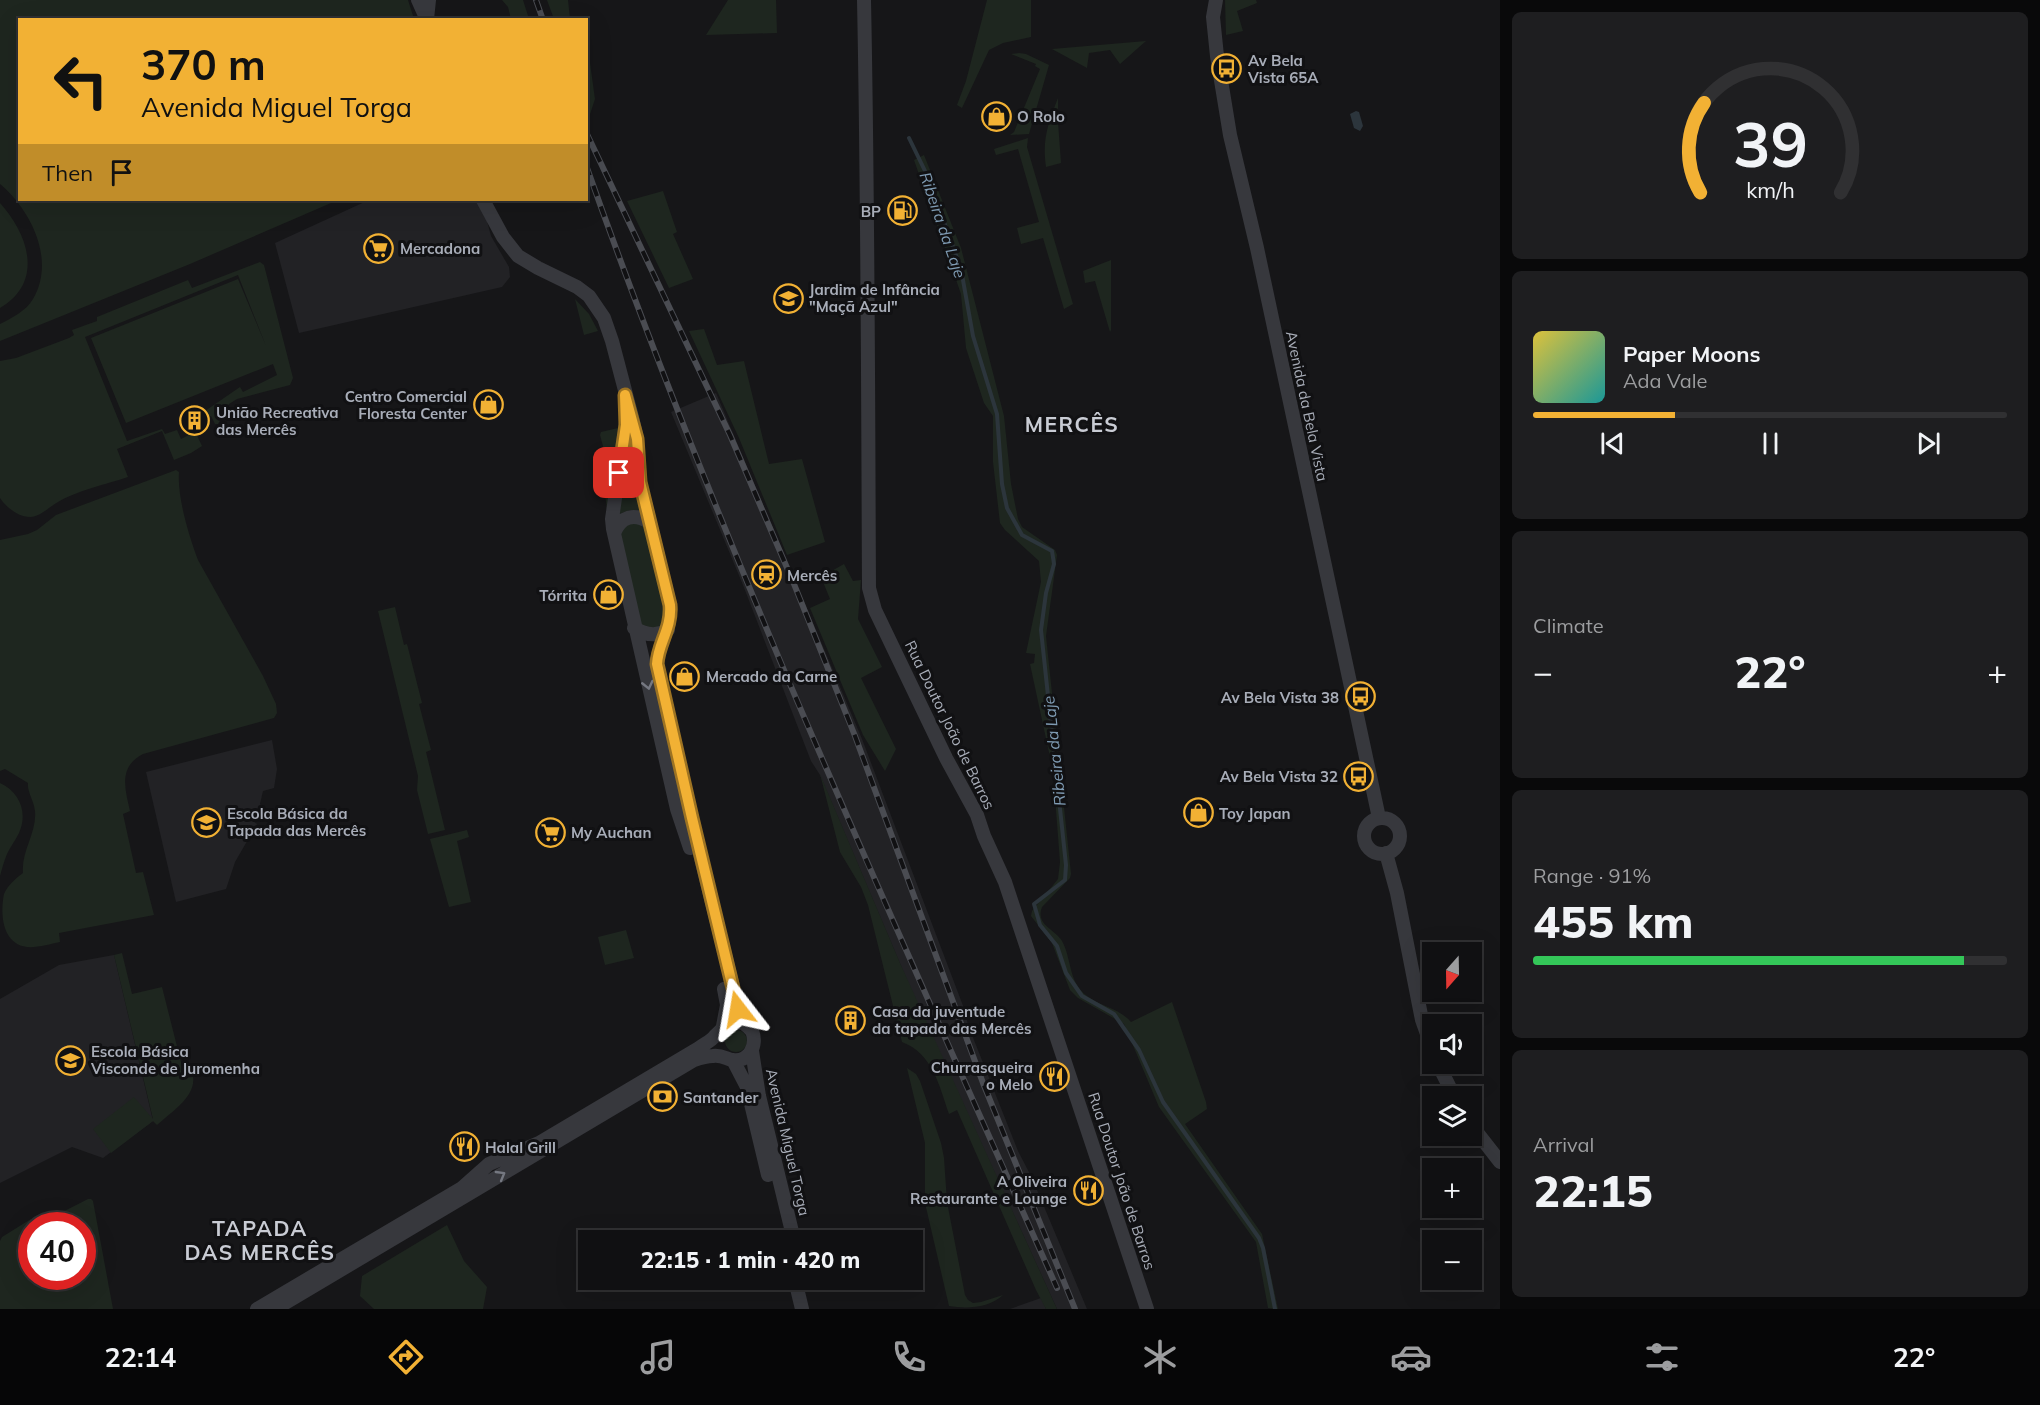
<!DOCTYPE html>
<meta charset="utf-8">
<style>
body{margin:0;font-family:Mulish,sans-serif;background:#1e1e20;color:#f1f3f6;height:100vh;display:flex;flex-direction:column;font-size:22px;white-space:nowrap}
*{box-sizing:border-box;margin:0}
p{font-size:20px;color:#9c9d9f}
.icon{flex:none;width:33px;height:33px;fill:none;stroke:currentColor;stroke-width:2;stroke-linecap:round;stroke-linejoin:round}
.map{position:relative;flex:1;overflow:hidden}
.sheet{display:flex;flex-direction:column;gap:12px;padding:12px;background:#09090a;width:540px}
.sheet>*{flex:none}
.top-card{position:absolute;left:18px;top:18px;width:570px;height:183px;border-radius:0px;box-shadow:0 6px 24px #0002,0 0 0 2px #303032;background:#f2b134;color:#111;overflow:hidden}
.needle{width:39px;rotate:200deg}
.buttons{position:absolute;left:1422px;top:942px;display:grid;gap:12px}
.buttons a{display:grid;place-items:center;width:60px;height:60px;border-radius:0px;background:#101012;box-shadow:0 6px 24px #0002,0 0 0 2px #303032;font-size:30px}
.speed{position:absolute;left:18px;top:1212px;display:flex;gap:12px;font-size:30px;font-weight:700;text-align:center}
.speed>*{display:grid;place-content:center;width:78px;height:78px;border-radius:50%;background:#101012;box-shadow:0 6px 24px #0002,0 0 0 2px #303032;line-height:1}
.speed .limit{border:9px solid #d22;background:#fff;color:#111}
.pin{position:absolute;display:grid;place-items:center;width:51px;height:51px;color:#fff;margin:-26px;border-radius:12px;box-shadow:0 3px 9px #0006}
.me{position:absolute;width:66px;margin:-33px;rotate:346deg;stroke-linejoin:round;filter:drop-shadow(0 0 4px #0008)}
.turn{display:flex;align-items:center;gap:21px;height:126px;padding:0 24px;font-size:27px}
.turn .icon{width:78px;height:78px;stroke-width:2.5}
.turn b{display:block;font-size:42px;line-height:51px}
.then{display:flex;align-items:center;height:57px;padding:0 24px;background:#0003;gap:12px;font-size:22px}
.big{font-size:45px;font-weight:800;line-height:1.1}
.sheet .card{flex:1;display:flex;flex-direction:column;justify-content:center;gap:9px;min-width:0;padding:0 21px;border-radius:9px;background:#1e1e20}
.sheet .dial{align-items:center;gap:0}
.dial svg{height:156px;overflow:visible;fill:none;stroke:#303032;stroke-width:7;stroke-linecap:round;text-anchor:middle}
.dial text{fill:#f1f3f6;stroke:none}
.song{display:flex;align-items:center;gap:18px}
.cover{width:72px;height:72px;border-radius:9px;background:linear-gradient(135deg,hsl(50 70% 55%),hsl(180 70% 35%))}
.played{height:6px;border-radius:3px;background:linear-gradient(90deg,#f2b134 30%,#303032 30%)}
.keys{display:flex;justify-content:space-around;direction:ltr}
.heat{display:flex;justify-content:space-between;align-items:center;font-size:33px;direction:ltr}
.charge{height:9px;border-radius:4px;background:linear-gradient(90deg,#34c759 91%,#303032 0)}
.trip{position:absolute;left:578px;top:1230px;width:345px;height:60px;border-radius:0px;background:#101012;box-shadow:0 6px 24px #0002,0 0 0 2px #303032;font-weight:800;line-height:60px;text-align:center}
.dock{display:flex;height:96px;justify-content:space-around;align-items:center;background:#060607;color:#9c9d9f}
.dock .icon{width:42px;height:42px}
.dock .on{color:#f2b134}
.dock b{font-size:27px;color:#f1f3f6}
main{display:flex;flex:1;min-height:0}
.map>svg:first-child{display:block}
</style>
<main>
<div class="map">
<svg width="1500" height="1309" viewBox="0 0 1500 1309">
<rect width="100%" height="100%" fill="#161618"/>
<path fill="#222225" d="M369,200H475L484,210L491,236L509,267L510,277L502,287L299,333L275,243Z
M716,393L862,739L965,1011L968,1025L1018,1151L1032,1178L1087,1309H1057L956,1088L938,1053L820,775L811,761L743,585L671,412Z
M272,740L277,769L274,788L263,791L260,804L265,810L263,813L257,809L251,820L257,824L235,862L226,889L176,902L146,772Z
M114,955L153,1121L103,1158L72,1147L0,1183V999L59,965Z
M1041,1298L1046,1309H1010Z"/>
<path fill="#1e261f" d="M0,0H408L414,19L20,20V200H338L190,264L0,341V324C12,318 26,311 33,299C56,260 31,210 0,184Z
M502,0H523L529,19H511L508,7Z
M547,0H568L570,19H554Z
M728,0H776L777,33L706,35Z
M987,0H1031V37L1003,43L989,50L962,108L957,105L966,81Z
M1225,0H1256L1257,3L1237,11L1243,31L1226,35Z
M586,34L595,99L589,117L586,110Z
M1146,41L1120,64L1110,50L1089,53L1087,68L1052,49Z
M1019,53L1026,54L1049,65L1029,134L1010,135L1014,132L1040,69L1035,66L1036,64L1011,54Z
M1058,98V122L1061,163L1046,167C1042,139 1048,124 1058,98Z
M1028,138L1027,147L1073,304L1064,309L1043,238L1021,244L1017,228L1039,222L1018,149L996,155L994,149Z
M924,155L961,248L1004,416L1011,484L1018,519L1022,527L1055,550L1057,555L1046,636L1071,874L1070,878L1042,907C1035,925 1055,929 1062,941C1072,959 1068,982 1087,996C1101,1007 1119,1008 1131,1022L1172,1002L1206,1102L1207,1109L1185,1124L1262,1234L1278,1309L1268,1308L1256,1242L1159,1107L1124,1024L1078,998L1070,990L1052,943L1031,916L1032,911L1058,879L1060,862L1053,771L1030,664L1034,663L1035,654L1026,653L1041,582L1039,561L1005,530L1000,523L993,462V416L984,403L966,348L961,294L914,160Z
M663,191L677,232L673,234L693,279L669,288L627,201Z
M0,203C29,235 44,282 0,308Z
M1111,260V330L1110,332L1095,281L1085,283L1083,271Z
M260,262L264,265L293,378L290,385L237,399L229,404L218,424H215L211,416L208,417L205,411L240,387L243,392L277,375L273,364L126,423L91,338L238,279L266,346L238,275L85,337L127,441L162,429L165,434L177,430L181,439L189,435L187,431L194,429L202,446L191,453L174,460L162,431L117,449L128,477C107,484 76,491 58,502C49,507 40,517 30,517C18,517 6,507 0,498V361L16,358L69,338L74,335L72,330L97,321V317L188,280L192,288Z
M575,299L589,314L598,331L584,335Z
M704,329L717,365L744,361L769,464L802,459L825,542L787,555L739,438L689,331Z
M618,428L617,434L621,436L607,509L599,452L604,450L600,435L601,432Z
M631,438L642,511L630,510L619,514L628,439Z
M176,470L179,472C177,497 189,536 198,560L263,676L276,704L277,713L274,718L143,754C118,767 125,789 130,811L123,814L136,873L143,872L154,915L59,933L60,942C50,944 37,948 27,947C2,944 0,914 4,894C8,885 15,879 23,873C21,851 37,833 35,811C34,801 27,792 28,783L5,769L0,771V540L28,534L37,530L56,515Z
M627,522L644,525L667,605L664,624L654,630L639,624L620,530Z
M844,564L853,581L861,580L858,619L882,667L861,678L896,749L885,771L863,735L810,608L830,599L821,577Z
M395,607L404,645L407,644L422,703L419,704L431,750L426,752L445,830L428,834L417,790L418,776L378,611Z
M820,774L900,963L1057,1309H1046L1036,1290L957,1110L949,1114C939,1085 933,1054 902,1042L868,905L861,887L840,852Z
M0,783C20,792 28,813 19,833C15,841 10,847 7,854C4,861 2,869 0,876Z
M467,830L469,837L457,841L471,902L449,907L430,839Z
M626,930L634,958L605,965L598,937Z
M122,953L132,994L162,987L185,1078L193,1077C196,1097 170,1113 157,1125L153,1121L111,1153L93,1129L134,1097L153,1119L114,955Z
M725 1041a11 11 0 1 1 22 0a11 11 0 1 1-22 0Z
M907,1068L916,1074L920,1081L941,1143L944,1158L947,1202L965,1295L968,1300L973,1303L981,1302L1003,1295C989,1308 967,1309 949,1306L925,1203V1143Z
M88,1199H91L93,1201L113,1309H0V1241L2,1237L31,1219L36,1225L32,1226V1276H82V1226L37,1225Z
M447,1225L464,1261L487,1287L483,1309H374L360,1296L362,1276Z"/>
<path fill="#2c353c" d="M1356,111L1359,112L1363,126L1360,131L1354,128L1350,114Z"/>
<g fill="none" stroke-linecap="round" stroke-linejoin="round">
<path stroke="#2c353c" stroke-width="4" d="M909,138L927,175L961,269L973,336L997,414L1002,484L1007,508L1022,535L1052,551L1054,564L1046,593L1041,630L1066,865L1065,880L1034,904L1040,925L1057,946L1066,973L1082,996L1114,1014L1139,1050L1163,1102L1259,1238L1263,1248L1275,1309"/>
<path stroke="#37383d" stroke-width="14" d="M418,0L427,20
M864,0C868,196 868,392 869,588L875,610L946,758L977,815L984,836L1005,882L1147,1309
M1216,0L1213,17L1217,56L1230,135L1257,248L1379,818
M427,19L429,0
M483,200L503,237L518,256L538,268L577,287L589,296L604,318L612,341L632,417L637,439L640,482L670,605C672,629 658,643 657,664L691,818L742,1023
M627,415L612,519L613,529L677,809L690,848
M614,533C621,516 634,513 649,522
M634,628C645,635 656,637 668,630
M1364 836a18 18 0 1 1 36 0a18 18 0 1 1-36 0Z
M1386,853L1397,893L1422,1020L1432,1048
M723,1026L727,1005L724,989
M752,1051L759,1096L794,1240
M733,1060L747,1087L768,1175
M1438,1064L1454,1096
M1472,1126L1500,1162
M795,1280L802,1309
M257,1309L462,1188L489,1164L539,1143L699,1048C704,1044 711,1041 715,1036C728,1024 735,1012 752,1031C758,1045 749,1063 732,1060C725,1058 721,1055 713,1056C707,1056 700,1058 694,1060L275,1309"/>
<defs>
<path id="rail" d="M536,0L543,20
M586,132L730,435L794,584L855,736L983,1083L1075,1309
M586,165C721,548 892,918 1057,1288"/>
</defs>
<use href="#rail" stroke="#4a4c52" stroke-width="6"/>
<use href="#rail" stroke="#111113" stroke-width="4" stroke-dasharray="11" stroke-linecap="butt"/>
</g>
<defs><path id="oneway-chevron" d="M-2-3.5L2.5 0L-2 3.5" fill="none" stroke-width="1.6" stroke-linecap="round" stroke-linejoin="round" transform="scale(1.5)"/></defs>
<g stroke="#757881">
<use href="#oneway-chevron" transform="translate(648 685) rotate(77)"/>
<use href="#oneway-chevron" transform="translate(501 1175) rotate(-30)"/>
</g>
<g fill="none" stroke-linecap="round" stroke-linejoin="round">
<defs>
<path id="route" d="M619,473L626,425L625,395L637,439L640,482L670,605C672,629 658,643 657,664L692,818L738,1009"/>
</defs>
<use href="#route" stroke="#9d7322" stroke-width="15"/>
<use href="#route" stroke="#f2b134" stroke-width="10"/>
</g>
<defs>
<symbol id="bus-ring" viewBox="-11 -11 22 22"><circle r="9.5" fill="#111113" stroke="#f2b134" stroke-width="1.5"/><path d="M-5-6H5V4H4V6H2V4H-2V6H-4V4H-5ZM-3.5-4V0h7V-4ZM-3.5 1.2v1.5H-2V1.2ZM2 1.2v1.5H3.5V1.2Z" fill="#f2b134"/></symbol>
<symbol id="shop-ring" viewBox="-11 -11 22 22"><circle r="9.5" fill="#111113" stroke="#f2b134" stroke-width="1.5"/><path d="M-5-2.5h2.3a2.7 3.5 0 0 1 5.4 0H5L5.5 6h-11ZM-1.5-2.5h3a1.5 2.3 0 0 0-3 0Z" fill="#f2b134"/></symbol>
<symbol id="fuel-ring" viewBox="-11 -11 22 22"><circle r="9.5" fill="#111113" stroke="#f2b134" stroke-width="1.5"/><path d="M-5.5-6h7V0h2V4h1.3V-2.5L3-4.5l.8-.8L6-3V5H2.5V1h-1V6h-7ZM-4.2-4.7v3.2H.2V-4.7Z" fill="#f2b134"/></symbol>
<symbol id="supermarket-ring" viewBox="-11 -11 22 22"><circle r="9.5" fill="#111113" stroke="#f2b134" stroke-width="1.5"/><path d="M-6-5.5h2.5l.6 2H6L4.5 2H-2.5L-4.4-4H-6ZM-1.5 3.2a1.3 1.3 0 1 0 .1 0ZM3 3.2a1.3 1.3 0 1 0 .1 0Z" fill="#f2b134"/></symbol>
<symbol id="school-ring" viewBox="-11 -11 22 22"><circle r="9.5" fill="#111113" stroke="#f2b134" stroke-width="1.5"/><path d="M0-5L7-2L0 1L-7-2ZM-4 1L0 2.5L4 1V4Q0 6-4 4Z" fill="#f2b134"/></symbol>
<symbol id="building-ring" viewBox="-11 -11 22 22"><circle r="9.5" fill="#111113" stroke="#f2b134" stroke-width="1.5"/><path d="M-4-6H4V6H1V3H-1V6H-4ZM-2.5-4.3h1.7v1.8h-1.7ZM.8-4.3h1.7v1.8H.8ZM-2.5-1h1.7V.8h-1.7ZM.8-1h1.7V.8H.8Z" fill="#f2b134"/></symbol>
<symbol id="station-ring" viewBox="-11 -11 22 22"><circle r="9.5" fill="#111113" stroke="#f2b134" stroke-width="1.5"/><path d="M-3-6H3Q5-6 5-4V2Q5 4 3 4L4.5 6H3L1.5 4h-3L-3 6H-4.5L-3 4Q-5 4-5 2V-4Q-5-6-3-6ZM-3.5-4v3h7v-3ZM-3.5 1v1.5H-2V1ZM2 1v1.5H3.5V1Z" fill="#f2b134"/></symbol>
<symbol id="restaurant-ring" viewBox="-11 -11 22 22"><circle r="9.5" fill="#111113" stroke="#f2b134" stroke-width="1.5"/><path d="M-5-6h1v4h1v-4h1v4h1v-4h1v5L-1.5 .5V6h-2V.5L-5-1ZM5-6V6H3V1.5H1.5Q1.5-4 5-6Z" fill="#f2b134"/></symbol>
<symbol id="bank-ring" viewBox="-11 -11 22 22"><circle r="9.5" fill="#111113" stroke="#f2b134" stroke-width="1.5"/><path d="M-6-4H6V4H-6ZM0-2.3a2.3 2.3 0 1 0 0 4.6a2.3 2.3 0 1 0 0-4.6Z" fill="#f2b134"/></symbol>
</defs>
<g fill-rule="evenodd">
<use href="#bus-ring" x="1210" y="52" width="33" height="33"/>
<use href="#shop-ring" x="980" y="100" width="33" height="33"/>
<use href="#fuel-ring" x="886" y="194" width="33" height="33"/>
<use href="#supermarket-ring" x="362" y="232" width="33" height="33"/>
<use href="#school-ring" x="772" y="282" width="33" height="33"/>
<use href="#shop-ring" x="472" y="388" width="33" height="33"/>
<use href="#building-ring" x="178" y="404" width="33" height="33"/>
<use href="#station-ring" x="750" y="558" width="33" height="33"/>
<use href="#shop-ring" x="592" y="578" width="33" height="33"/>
<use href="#shop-ring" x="668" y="660" width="33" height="33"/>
<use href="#bus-ring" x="1344" y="680" width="33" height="33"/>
<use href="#bus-ring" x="1342" y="760" width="33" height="33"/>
<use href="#shop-ring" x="1182" y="796" width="33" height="33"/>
<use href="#school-ring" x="190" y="806" width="33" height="33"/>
<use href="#supermarket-ring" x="534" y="816" width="33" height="33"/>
<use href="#building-ring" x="834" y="1004" width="33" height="33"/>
<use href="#school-ring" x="54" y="1044" width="33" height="33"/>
<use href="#restaurant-ring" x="1038" y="1060" width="33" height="33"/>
<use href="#bank-ring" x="646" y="1080" width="33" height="33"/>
<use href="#restaurant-ring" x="448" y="1130" width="33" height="33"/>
<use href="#restaurant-ring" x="1072" y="1174" width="33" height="33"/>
</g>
<g text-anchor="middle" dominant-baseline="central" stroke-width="6" stroke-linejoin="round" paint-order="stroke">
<g font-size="15" font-weight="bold" fill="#a8adb8" stroke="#111113" text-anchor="start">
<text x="1248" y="60">Av Bela<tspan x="1248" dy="17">Vista 65A</tspan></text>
<text x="1017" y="116">O Rolo</text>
<text x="881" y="211" text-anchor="end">BP</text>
<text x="400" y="248">Mercadona</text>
<text x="809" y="289">Jardim de Infância<tspan x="809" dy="17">"Maçã Azul"</tspan></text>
<text x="467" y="396" text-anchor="end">Centro Comercial<tspan x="467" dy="17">Floresta Center</tspan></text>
<text x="216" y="412">União Recreativa<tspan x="216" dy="17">das Mercês</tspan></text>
<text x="787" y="575">Mercês</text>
<text x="587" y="595" text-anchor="end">Tórrita</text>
<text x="706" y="676">Mercado da Carne</text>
<text x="1339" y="697" text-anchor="end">Av Bela Vista 38</text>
<text x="1338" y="776" text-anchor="end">Av Bela Vista 32</text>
<text x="227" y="813">Escola Básica da<tspan x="227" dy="17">Tapada das Mercês</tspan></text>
<text x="1219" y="813">Toy Japan</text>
<text x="571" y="832">My Auchan</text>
<text x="872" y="1011">Casa da juventude<tspan x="872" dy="17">da tapada das Mercês</tspan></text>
<text x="91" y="1051">Escola Básica<tspan x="91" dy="17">Visconde de Juromenha</tspan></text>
<text x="1033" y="1067" text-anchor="end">Churrasqueira<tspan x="1033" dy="17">o Melo</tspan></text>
<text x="683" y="1097">Santander</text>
<text x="485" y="1147">Halal Grill</text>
<text x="1067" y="1181" text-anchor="end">A Oliveira<tspan x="1067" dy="17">Restaurante e Lounge</tspan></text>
</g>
<g font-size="15" fill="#a8adb8" stroke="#111113">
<text transform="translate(1307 406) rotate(78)">Avenida da Bela Vista</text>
<text transform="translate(950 725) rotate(64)">Rua Doutor João de Barros</text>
<text transform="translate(788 1142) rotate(77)">Avenida Miguel Torga</text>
<text transform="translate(1122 1181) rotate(72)">Rua Doutor João de Barros</text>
</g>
<g font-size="16" font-style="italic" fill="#7f9bb3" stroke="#111113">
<text transform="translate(943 225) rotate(71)">Ribeira da Laje</text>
<text transform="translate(1054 751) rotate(-96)">Ribeira da Laje</text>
</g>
<g font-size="21" font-weight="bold" letter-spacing="1.5" fill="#c9ccd4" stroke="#111113">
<text x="1072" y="424">MERCÊS</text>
<text x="260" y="1228">TAPADA<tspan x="260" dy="24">DAS MERCÊS</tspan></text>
</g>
</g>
</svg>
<div class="buttons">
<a><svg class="needle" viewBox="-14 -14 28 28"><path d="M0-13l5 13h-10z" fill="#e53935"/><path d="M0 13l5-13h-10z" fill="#9c9d9f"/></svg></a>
<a><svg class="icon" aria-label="sound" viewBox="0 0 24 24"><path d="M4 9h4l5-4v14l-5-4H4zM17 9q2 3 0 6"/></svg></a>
<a><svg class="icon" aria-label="layers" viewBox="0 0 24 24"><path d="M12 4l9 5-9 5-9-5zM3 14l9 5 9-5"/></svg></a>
<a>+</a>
<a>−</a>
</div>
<div class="speed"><div class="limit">40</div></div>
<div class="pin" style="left:619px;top:473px;background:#d93025"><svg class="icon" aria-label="arrive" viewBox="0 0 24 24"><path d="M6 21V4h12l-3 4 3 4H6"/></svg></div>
<svg class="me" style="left:738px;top:1009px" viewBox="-20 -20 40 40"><path d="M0-17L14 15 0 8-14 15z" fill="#f2b134" stroke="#fff" stroke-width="4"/></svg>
<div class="trip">22:15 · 1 min · 420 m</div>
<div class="top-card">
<div class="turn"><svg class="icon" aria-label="left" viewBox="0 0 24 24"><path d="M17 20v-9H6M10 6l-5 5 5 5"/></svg><div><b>370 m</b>Avenida Miguel Torga</div></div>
<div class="then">Then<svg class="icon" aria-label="arrive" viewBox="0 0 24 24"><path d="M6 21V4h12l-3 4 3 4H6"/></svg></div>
</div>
</div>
<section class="sheet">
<div class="card dial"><svg viewBox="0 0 100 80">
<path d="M14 69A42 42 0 1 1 86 69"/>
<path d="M14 69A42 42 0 0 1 16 23" stroke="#f2b134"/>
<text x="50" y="56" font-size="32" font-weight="700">39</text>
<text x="50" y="72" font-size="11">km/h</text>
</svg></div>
<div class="card">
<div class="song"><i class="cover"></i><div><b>Paper Moons</b><p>Ada Vale</p></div></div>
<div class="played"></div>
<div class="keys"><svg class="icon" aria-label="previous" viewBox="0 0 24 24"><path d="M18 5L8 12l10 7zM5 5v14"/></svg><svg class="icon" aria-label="pause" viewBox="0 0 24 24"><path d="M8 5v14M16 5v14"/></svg><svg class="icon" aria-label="next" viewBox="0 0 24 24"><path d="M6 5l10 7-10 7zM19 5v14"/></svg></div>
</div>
<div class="card"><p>Climate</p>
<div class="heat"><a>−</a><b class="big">22°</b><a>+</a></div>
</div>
<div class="card"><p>Range · 91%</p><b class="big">455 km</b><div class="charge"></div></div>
<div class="card"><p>Arrival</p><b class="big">22:15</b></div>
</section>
</main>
<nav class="dock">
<b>22:14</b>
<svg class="icon on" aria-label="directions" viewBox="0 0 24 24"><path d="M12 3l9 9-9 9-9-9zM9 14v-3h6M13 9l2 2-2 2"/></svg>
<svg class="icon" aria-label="music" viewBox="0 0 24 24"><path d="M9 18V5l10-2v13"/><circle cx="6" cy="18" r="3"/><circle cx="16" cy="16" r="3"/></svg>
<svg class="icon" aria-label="phone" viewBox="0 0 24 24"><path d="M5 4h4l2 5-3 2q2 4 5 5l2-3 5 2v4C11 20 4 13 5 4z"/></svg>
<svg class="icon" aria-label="climate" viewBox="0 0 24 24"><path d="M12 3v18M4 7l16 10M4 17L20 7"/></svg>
<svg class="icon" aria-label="car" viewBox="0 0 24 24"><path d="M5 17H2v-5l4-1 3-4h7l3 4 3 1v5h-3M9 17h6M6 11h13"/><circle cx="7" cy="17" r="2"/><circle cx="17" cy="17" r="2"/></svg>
<svg class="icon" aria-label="filters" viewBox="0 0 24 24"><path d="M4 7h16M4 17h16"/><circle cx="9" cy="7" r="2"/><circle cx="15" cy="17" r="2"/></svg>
<b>22°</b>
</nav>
